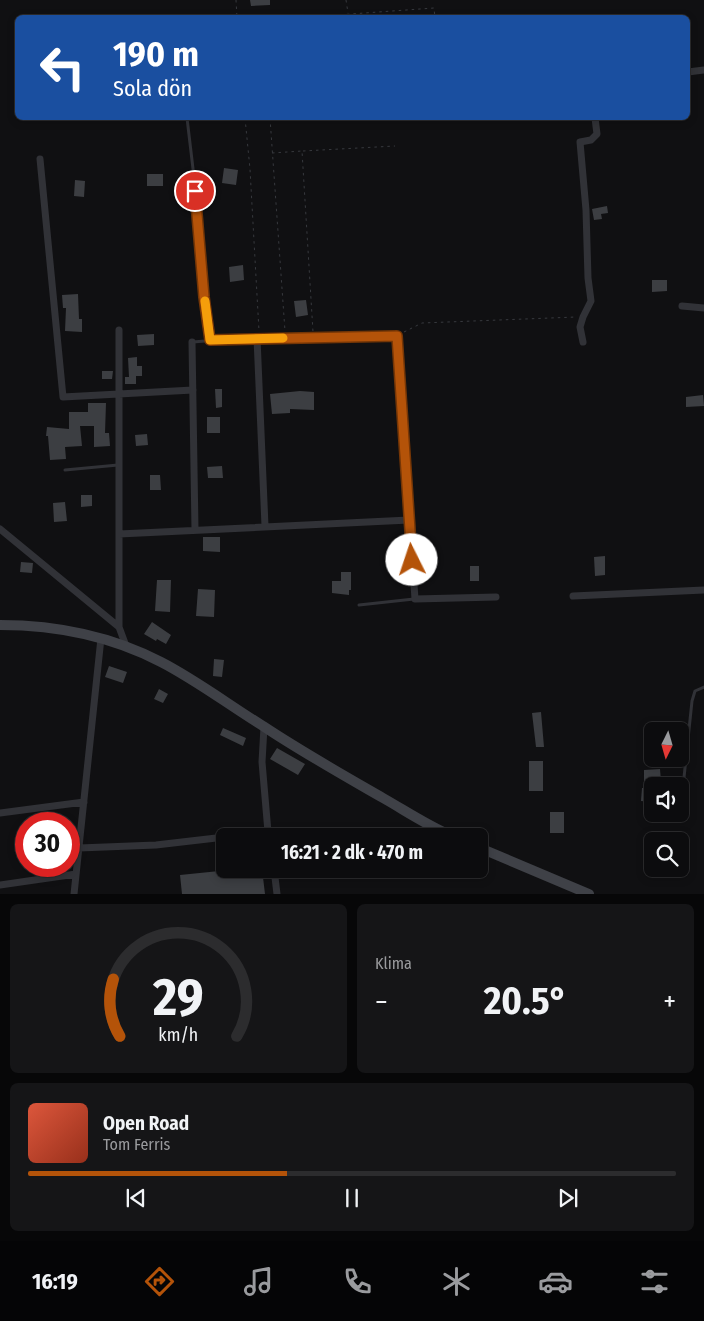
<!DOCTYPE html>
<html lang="tr">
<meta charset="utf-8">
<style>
body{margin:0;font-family:"Fira Sans Condensed",sans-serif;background:#151517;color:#f1f3f6;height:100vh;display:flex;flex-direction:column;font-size:19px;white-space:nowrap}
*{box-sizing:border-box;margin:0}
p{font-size:16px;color:#9a9b9e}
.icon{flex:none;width:28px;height:28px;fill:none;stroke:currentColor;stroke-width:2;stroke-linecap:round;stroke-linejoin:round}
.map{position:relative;height:894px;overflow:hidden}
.sheet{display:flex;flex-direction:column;gap:10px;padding:10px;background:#070708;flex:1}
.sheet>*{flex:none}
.guide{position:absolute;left:15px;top:15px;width:675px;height:105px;border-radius:8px;box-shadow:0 2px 8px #0003,0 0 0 1px #2c2c2e;background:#1a4fa0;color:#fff;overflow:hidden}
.needle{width:32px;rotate:185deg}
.buttons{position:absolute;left:644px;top:722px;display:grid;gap:10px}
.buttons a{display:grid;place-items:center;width:45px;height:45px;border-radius:8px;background:#0c0c0e;box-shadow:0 2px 8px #0003,0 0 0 1px #2c2c2e;font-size:25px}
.speed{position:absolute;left:15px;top:812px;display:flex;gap:10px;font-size:25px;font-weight:700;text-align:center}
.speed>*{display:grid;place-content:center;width:65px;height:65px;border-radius:50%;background:#0c0c0e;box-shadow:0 2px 8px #0003,0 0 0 1px #2c2c2e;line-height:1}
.speed .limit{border:8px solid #d22;background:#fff;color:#111}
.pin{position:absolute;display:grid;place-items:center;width:42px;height:42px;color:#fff;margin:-21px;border:2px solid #fff;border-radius:50%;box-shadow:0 1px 5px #0007}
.me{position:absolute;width:55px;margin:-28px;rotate:356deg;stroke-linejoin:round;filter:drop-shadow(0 0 4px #0008)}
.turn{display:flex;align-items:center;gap:18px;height:105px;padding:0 15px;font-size:22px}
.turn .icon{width:65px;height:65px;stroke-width:2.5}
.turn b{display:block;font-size:35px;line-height:42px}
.big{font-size:38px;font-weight:700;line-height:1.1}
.sheet .widget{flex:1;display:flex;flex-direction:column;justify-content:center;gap:8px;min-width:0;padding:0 18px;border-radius:8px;background:#151517}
.sheet .dial{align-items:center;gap:0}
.dial svg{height:130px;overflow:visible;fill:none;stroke:#2c2c2e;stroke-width:7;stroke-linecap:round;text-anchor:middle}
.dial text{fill:#f1f3f6;stroke:none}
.song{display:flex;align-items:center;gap:15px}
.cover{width:60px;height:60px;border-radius:8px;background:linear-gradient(135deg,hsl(10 70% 55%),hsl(10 70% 35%))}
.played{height:5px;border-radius:2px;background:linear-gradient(90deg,#b45309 40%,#2c2c2e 40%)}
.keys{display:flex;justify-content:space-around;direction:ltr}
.heat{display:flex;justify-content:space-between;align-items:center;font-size:28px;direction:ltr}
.sheet .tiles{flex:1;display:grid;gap:10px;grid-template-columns:1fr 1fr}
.widget:last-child{grid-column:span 2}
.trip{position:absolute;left:216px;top:828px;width:272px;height:50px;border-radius:8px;background:#0c0c0e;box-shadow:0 2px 8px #0003,0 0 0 1px #2c2c2e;font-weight:700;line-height:50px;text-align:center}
.tabs{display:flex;height:80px;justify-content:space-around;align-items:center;background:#050506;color:#9a9b9e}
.tabs .icon{width:35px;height:35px}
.tabs .on{color:#b45309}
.tabs b{font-size:22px;color:#f1f3f6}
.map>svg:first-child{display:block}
</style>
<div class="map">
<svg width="704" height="894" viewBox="0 0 704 894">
<rect width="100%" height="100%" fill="#101012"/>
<path fill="#3c3e42" d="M250,0H270V5L251,6Z
M224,168L238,170L236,185L222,183Z
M147,174H163V186H147Z
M75,180L85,181L84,197L74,196Z
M607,206L608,213L601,214L602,219L594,220L592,209Z
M243,265L244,280L230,282L229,267Z
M652,280H667V291L652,292Z
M78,294L79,319H82V332L65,331L66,308H63L62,295Z
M306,300L308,315L296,317L294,301Z
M154,334V345L138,346L137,335Z
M137,357V366H142V376H136V384H125V377H129L128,358Z
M102,371H113L112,379H102Z
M215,389H222V407L216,408Z
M300,391L314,392V410L290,409V413L272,414L270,394Z
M703,395L704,406L686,407V397Z
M88,403H106L105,433H109L110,446L94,447V426H80L82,446L65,447L66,459L50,460L48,436H46L47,427L69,429V412H88Z
M207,417H220V433H207Z
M147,434L148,445L136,446L135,435Z
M222,466L223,478H208L207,467Z
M150,475H160L161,490H150Z
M81,495H92V506L81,507Z
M65,502L67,521L54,522L53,503Z
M203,537H220V552L203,551Z
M605,556V575L595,576L594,557Z
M21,562L33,563L32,573L20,572Z
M470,566H479V581H470Z
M341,572H351V590H349V595L332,593V581H341Z
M157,580H171L170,612L155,611Z
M198,589L215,590L214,617L196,616Z
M152,622L171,635L166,644L157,639L156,641L144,634Z
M214,659L224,660L222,677L213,676Z
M109,666L127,672L123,683L105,677Z
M159,689L168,694L163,703L154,699Z
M541,712L544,747H536L532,713Z
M223,728L246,738L243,746L220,735Z
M277,748L305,764L298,775L270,759Z
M529,761H543V791H529Z
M660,769L661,781H654V784H652V802L641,801L642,788H644V770Z
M550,812H564V833H550Z
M239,869H262L265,894H182L180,875Z"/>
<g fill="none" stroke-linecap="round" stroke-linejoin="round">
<path stroke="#37393e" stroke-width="1" stroke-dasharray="2.5 4" stroke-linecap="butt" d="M236,0L237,18
M346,0L348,13
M295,18L434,8L435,18
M245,118L250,169L259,331
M270,118L285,331
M303,151L395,146
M272,153L302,151L313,332
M404,332L422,323L576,317"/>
<path stroke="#313237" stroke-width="3" d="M187,118L198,211L204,297L210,340
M193,342L241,338L396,336
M65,470L118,465
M359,605L414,599
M683,787L692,701L695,691L704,687"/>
<path stroke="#313237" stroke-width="7" d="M688,72L704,70
M40,159L63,397L193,390
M682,306L704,308
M397,336L415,599L496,597
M257,338L265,526
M192,342L195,530
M583,342L580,327L583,317L591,301L588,278L586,210L580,142L591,140L597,134L595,118
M0,529L119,627L126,646
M119,534L409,520
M573,596L704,590
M119,627V330
M264,727L262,762L268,832L269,836
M0,813L84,802
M234,836L268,832
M79,848L156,845L225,837
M274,869L277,894
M0,885L76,874
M74,894L101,638"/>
<path stroke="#3f4147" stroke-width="10" d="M0,625C56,625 111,636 161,662C196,680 229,705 263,726C302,752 343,775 383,798C406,811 428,826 452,836
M480,848L589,894"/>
</g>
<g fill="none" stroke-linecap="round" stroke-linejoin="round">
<defs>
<path id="route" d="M195,191L204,297L210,340L397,336L412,560"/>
</defs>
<use href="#route" stroke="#753606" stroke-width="12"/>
<use href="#route" stroke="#b45309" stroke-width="9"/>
<path stroke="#f59e0b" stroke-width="9" d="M205,301L210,340L283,338"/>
</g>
</svg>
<div class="buttons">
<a><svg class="needle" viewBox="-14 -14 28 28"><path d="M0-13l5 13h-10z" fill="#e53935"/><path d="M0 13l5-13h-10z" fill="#9a9b9e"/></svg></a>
<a><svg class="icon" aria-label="sound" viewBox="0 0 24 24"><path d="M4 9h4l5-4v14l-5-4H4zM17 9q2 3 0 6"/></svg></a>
<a><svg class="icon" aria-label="search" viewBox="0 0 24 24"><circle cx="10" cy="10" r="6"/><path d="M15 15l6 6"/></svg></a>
</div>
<div class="speed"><div class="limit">30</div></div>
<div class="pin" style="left:195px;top:191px;background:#d93025"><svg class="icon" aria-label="arrive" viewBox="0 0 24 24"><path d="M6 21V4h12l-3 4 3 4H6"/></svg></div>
<svg class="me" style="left:412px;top:560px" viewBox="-20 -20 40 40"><circle r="19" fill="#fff"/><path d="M0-13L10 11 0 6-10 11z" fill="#b45309"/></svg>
<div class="trip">16:21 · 2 dk · 470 m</div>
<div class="guide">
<div class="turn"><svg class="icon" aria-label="left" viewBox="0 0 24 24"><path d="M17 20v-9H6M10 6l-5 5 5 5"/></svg><div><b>190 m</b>Sola dön</div></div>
</div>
</div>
<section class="sheet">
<div class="tiles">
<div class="widget dial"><svg viewBox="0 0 100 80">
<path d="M14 69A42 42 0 1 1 86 69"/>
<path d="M14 69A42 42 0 0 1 10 34" stroke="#b45309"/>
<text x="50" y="56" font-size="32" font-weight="700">29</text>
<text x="50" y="72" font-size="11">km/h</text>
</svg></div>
<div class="widget"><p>Klima</p>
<div class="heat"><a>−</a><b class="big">20.5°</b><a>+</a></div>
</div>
<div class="widget">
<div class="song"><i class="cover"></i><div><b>Open Road</b><p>Tom Ferris</p></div></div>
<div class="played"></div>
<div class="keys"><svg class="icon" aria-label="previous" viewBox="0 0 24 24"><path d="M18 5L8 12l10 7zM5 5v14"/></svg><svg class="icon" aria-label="pause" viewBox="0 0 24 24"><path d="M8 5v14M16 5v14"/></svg><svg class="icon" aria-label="next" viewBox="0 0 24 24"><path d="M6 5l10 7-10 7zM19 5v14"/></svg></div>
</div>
</div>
</section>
<nav class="tabs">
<b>16:19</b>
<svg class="icon on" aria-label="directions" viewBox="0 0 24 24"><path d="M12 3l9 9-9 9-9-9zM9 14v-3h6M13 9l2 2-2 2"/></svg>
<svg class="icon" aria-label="music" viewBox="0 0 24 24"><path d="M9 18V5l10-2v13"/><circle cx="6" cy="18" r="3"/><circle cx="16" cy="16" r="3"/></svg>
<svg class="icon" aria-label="phone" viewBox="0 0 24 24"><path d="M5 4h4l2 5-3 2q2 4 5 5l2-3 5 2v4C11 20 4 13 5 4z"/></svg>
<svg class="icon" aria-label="climate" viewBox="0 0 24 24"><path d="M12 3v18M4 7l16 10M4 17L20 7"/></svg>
<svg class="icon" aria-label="car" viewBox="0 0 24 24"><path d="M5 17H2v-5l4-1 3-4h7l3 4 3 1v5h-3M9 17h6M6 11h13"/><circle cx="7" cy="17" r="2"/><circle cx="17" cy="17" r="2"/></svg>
<svg class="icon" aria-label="filters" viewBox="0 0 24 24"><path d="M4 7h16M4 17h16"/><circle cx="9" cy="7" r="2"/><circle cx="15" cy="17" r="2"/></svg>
</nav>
